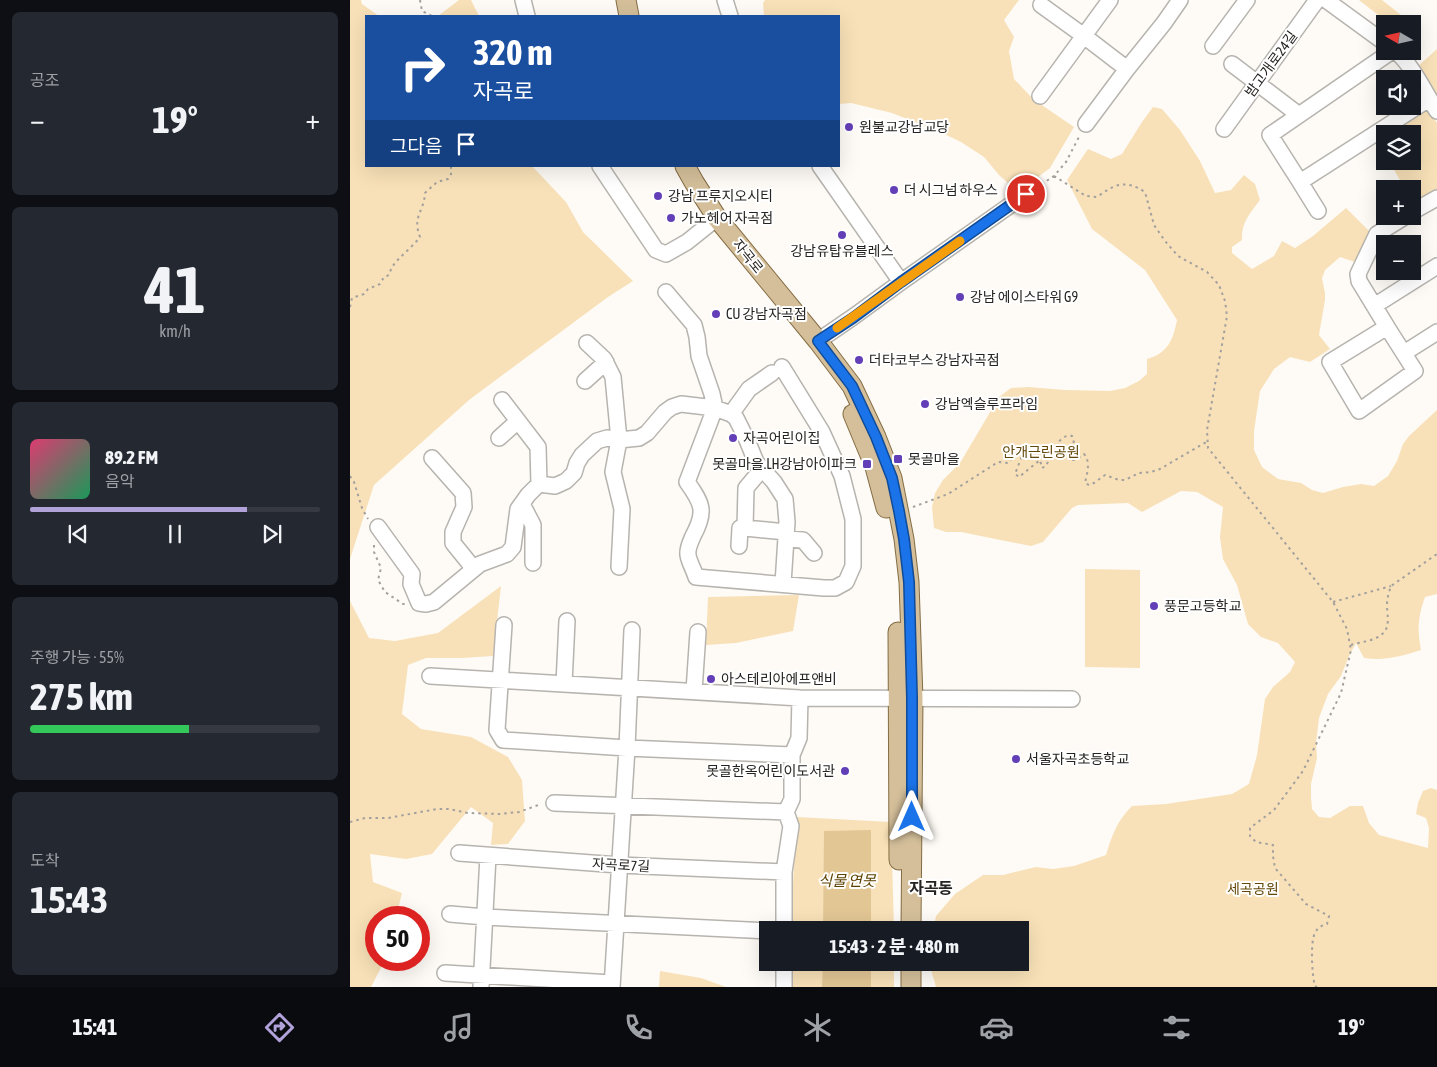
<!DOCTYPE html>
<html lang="ko">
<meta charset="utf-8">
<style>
body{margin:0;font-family:"Asap Condensed","Noto Sans KR",sans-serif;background:#242831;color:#f1f3f6;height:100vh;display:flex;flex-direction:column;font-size:19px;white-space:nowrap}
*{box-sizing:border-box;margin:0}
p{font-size:16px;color:#9ea1a6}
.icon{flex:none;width:28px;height:28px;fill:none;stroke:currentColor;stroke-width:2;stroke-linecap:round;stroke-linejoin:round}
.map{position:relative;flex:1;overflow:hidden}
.details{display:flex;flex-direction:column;gap:12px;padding:12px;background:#0d0f14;width:350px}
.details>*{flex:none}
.banner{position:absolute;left:15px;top:15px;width:475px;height:152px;border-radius:0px;box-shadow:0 5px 20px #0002;background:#1a4fa0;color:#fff;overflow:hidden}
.needle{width:32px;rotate:279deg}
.buttons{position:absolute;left:1026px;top:15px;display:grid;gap:10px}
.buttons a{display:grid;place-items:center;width:45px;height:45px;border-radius:0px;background:#171b24;box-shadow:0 5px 20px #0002;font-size:25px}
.speed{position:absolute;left:15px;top:906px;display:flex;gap:10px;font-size:25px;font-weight:700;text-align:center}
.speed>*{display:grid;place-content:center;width:65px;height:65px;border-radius:50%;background:#171b24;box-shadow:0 5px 20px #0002;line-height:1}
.speed .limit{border:8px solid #d22;background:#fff;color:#111}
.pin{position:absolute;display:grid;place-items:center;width:42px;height:42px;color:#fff;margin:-21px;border:2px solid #fff;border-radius:50%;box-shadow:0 1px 5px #0007}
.me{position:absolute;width:55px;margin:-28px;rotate:0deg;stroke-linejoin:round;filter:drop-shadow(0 0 4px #0008)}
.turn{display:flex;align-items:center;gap:18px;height:105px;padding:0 25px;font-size:22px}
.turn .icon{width:65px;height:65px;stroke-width:2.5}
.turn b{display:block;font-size:35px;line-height:42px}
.then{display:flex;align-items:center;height:48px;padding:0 25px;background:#0003;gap:10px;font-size:19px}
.big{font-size:38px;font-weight:700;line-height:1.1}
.details .tile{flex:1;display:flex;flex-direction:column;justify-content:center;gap:8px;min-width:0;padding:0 18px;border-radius:8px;background:#242831}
.details .dial{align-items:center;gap:0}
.dial b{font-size:65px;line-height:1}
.song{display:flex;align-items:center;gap:15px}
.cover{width:60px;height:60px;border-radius:8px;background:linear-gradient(135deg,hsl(340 70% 55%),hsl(150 70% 35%))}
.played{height:5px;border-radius:2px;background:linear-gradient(90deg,#b1a2da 75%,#363941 75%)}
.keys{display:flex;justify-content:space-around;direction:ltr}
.heat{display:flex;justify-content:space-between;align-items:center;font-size:28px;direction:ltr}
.charge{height:8px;border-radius:4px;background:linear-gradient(90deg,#34c759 55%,#363941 0)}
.trip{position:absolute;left:409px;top:921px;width:270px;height:50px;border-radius:0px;background:#171b24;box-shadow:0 5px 20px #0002;font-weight:700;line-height:50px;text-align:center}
.menu{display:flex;height:80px;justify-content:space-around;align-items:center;background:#090b0e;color:#9ea1a6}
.menu .icon{width:35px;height:35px}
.menu .current{color:#b1a2da}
.menu b{font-size:22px;color:#f1f3f6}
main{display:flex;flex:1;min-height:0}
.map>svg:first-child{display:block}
</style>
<main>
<section class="details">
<div class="tile"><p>공조</p>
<div class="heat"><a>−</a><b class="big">19°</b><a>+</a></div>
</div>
<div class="tile dial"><b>41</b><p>km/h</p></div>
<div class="tile">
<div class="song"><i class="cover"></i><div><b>89.2 FM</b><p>음악</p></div></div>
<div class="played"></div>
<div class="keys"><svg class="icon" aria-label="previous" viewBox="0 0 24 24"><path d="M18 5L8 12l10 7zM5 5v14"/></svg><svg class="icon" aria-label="pause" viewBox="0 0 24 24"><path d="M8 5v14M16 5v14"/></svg><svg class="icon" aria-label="next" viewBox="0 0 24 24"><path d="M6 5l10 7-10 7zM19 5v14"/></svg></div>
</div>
<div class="tile"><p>주행 가능 · 55%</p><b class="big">275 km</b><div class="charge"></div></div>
<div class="tile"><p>도착</p><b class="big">15:43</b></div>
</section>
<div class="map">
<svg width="1087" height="987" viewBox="0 0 1087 987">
<rect width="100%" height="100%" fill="#fefbf6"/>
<path fill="#f8e1b8" d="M0,0H11L12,4L29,16H16V166H182L216,202L233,232L283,281L258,297L119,400L24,485L0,559Z
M109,0H121L129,16H88Z
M415,0H669L654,20L664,37L659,51L664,79L683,99L724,127L700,168L668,192L649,175L634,157L611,142L590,132L542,113L501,103L489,104V16H414L413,3Z
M1009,0H1032L1051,15L1032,18Z
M1087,49V101L1066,68Z
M1077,106L1087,123V191L1065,205L1063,200L1062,189H1055L1039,161H1062V134H1035V155L1025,139Z
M803,107L812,109L830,130L850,161L865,193L881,190L894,175L905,184L910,200C900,213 891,223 892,240L882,247V253L902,269L924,256L932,241L945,248L963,236L996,208L1020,232L1005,262L990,257L975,270L972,278L975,293V300L969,335L980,349L960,362L940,357L924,369L910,391L904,431V450L912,467L928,479L951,483L962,490L973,493L993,487L1011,484L1024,486L1038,476L1047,461L1053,444L1059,436L1087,410V594L1075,597C1068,617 1067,629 1071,650C1052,656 1035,661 1014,658L1006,643L999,656L991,676L978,694L969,718L966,743L967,758L961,784V797L962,809L969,817L980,818L1000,806H1013L1019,823L1029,835L1078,848L1079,828L1076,818L1066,814L1068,803L1073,791L1081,788L1087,790V987H586L579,963L670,962V930H583L586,916L605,894L633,875H653L686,867L703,869L724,866L756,855C762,835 767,821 782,806L816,804L882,794L899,784L907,755L915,699L923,687L940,672L945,662L928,643L911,637L898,624L887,585L873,559L870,537L873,507L847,492L831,491L792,512L778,503L728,505L722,508L693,542L681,546L611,532H596L584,528L582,507L585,493L593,480L610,463L649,397L661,388L678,387L715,390L760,391L775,388L789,381L797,374V359C818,353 823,340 827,320L795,270L742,229L717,180L738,149L761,159L772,154L792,122Z
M735,569L790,570V668L735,667Z
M151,586L143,656L112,658H76L58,665L52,714L71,729L121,737L158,757L172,780L175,821L158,844L141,845L143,823L121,807L82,854L56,859L20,854L23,882L52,893L46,917L26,918V960H35L21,987H0V601L19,638L45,641L88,633Z
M449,595L443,631L386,643L356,645L358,597Z
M446,817L541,822L544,930H441Z
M442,963H544V987H442Z
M310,971L351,978L376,987H309Z"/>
<path fill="#e2c694" d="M521,830V930H473L474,831Z
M473,963H521V987H472Z"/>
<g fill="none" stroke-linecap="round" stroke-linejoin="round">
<defs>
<path id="minor" d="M173,0L177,16
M375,0L380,16
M976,0L1035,43
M691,5L734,36L777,69
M863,46L897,0
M1046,51C1064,68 1074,91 1087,111
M882,64L949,115
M690,96L760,0
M736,124L777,69L814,23L830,0
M874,129L967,0
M250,166L306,250L316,254L337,242L367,218
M470,166L551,282
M950,182L920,135L1042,51
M968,211L950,182L1079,99
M1062,212L1087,198
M316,292L344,325L347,337L349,356L362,394L365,408L337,482C353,504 356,512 343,536C341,541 337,548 338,555C339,562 344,570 346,577L474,588H485L496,582L503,566V519L492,476L472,432L432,367
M1024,306L1087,266
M1037,327L1065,371L1009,411L980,362L1037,327L1009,281L1008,274L1027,234L1056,216
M468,341L503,317L551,282L676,194
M237,343L254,359L263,377L269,440L263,472L272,509L269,567
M1054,353L1087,332
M235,381L256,362
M152,400L188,447L189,484
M381,414L386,418L397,440L406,462L424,482L435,499L437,522L433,584
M149,438L168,421
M82,458L113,493L114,507L103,532V543L124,569
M172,504L183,525V563
M28,527L62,574L61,584L69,603L76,604L84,602L130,564L157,554L163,547L168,509L178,495L189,484L205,486L216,481L224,473L227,463L232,455L247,441L257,438L269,440L289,438L297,433L315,412L322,407L331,404L365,408L381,414L399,389L422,373
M395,528L436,532
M436,539L453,540L464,553
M389,546L390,528H395L396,488L412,469
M154,625L147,730L153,740L277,748L442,755
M80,676L450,698L722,699
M214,684L217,621
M344,691L348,632
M204,803L436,812
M109,853L269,865L434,872
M100,914L135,917L418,931
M434,930V872L441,826L436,812L442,799V755L449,738L450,698
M434,962V987
M95,973L262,983
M131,987L138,856
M262,987L277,748L282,630"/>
<path id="major" d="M276,0L279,16
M335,166L344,182L367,218L468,341L502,386L526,437L542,478L554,539L559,582L563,699L561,930
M503,414L525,467L536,508
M548,632L549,860
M561,987V962"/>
</defs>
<use href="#minor" stroke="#b7b4af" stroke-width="18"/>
<use href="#major" stroke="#846d44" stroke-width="21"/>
<path stroke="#a3a09d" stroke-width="2" stroke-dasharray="2.5 4" stroke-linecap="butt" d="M70,0L72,11L82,16
M704,176L736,196L747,197C765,184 775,179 795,192L804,225L815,241L828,256L857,272L869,285L875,301L877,316L857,430L858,448L983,602L997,629L1001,650L991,693L953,771L924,810L900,828V836L906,842L923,845V856L925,868L956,904L979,916L977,924C971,926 968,927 965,933C960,942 962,976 965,986L967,987
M686,188L704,176L716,162L730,135
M0,307L2,298L14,294L18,289L30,284L34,277L39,275C42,263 51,257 59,249C63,245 67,241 70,237C62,216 74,212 75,193L87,182L98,179L101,174V166
M0,476L4,482L12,508L18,519
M563,507L598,494L648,462L658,463L669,449L674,451L665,474L669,477L690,460L692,468L696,466C701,456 708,433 722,436L724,440L721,455L723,460L727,459L734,454C741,462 737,473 735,483L739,485L744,483L755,475L769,480H775L789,473L801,472L810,469L858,441
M24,545V552L31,568L28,580L35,592L53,604H56
M983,602L1041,586
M1001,645C1010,642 1024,641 1031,635C1041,628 1037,616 1037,605C1037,598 1039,592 1041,586L1087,554
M0,822L15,818H38L87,809H99L118,813L149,814L169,812L191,804"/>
<use href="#minor" stroke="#fff" stroke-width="15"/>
<use href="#major" stroke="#d4bf9a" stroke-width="19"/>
</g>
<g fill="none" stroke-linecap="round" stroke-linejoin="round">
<defs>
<path id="route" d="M562,817V698L559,582L554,539L549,511L542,478L526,437L502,386L468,341L503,318L551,282L676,194"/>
</defs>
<use href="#route" stroke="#114b97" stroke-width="12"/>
<use href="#route" stroke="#1a73e8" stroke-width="9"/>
<path stroke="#f59e0b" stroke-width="9" d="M487,328L610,241"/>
</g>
<g fill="#633fb7" stroke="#fff" stroke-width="2">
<circle cx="499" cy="127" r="5"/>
<circle cx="544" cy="190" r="5"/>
<circle cx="308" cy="196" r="5"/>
<circle cx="321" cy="218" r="5"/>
<circle cx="492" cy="235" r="5"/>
<circle cx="610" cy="297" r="5"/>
<circle cx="366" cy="314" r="5"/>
<circle cx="509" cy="360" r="5"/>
<circle cx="575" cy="404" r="5"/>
<circle cx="383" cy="438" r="5"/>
<rect x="543" y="454" width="10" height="10" rx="2.5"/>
<rect x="512" y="459" width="10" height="10" rx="2.5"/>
<circle cx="804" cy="606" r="5"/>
<circle cx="361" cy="679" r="5"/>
<circle cx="666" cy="759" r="5"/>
<circle cx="495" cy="771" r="5"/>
</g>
<g text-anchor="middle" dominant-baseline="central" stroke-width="4" stroke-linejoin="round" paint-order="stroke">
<g font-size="14" fill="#252422" stroke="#fff">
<text transform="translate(921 64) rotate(-54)">밤고개로24길</text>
<text transform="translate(398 256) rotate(51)">자곡로</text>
<text transform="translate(271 865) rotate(3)">자곡로7길</text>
</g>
<g font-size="14" fill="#252422" stroke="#fff" text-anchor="start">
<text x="509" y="127">원불교강남교당</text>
<text x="554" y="190">더 시그넘 하우스</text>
<text x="318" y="196">강남 프루지오시티</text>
<text x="331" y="218">가노헤어 자곡점</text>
<text x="492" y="251" text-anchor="middle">강남유탑유블레스</text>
<text x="620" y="297">강남 에이스타워 G9</text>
<text x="376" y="314">CU 강남자곡점</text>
<text x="519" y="360">더타코부스 강남자곡점</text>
<text x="585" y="404">강남엑슬루프라임</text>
<text x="393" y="438">자곡어린이집</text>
<text x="558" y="459">못골마을</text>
<text x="507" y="464" text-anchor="end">못골마을.LH강남아이파크</text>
<text x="814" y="606">풍문고등학교</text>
<text x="371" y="679">아스테리아에프앤비</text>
<text x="676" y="759">서울자곡초등학교</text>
<text x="485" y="771" text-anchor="end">못골한옥어린이도서관</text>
</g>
<g font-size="14" fill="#634808" stroke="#fff">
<text x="691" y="452">안개근린공원</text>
<text x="903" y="889">세곡공원</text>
</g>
<g font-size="15" font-style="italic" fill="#5c4100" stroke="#fff">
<text x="497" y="880">식물 연못</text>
</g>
<g font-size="16" font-weight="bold" fill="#252422" stroke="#fff">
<text x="581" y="888">자곡동</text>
</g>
</g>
</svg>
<div class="buttons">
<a><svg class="needle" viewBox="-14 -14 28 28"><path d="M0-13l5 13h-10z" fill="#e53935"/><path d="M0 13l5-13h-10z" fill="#9ea1a6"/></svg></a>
<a><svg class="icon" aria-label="sound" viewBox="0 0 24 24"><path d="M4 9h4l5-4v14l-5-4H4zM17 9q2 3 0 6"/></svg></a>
<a><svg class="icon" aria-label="layers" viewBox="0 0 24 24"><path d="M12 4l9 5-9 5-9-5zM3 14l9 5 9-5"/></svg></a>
<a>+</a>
<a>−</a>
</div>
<div class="speed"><div class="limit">50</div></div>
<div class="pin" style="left:676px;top:194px;background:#d93025"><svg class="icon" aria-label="arrive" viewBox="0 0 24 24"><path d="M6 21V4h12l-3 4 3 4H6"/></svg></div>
<svg class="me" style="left:562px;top:817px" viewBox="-20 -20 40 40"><path d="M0-17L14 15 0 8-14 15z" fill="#1a73e8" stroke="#fff" stroke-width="4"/></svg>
<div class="trip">15:43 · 2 분 · 480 m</div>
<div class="banner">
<div class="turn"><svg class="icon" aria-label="right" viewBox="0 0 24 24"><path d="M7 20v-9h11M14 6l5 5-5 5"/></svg><div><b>320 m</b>자곡로</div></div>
<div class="then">그다음<svg class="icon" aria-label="arrive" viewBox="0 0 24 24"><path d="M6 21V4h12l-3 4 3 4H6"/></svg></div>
</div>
</div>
</main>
<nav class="menu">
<b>15:41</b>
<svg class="icon current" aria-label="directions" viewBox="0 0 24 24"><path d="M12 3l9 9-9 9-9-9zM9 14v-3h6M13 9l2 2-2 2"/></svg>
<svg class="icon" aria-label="music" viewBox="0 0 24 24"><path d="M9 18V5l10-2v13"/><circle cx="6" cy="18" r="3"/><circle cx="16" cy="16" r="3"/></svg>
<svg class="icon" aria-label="phone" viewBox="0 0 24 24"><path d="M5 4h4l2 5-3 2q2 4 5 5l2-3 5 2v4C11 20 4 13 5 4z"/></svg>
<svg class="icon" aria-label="climate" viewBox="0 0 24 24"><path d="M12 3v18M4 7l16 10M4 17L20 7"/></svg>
<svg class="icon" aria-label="car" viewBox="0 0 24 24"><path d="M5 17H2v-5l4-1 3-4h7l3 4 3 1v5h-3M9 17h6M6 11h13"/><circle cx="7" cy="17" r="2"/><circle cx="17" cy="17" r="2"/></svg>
<svg class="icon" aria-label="filters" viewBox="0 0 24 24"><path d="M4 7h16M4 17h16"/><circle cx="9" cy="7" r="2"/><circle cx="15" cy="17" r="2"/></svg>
<b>19°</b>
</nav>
